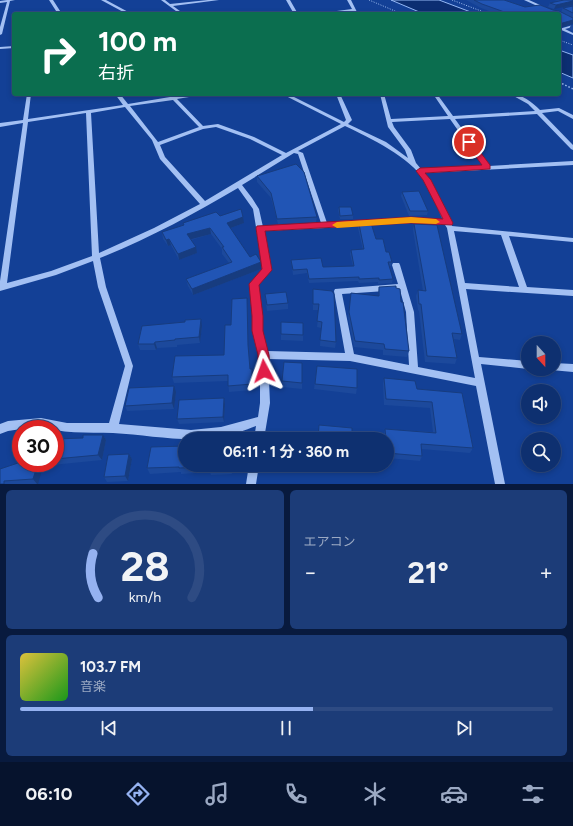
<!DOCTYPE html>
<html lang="ja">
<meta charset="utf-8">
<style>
body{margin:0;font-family:Figtree,"Noto Sans JP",sans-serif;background:#1c3c78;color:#f1f3f6;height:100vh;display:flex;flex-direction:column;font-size:15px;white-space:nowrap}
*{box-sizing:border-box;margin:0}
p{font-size:13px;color:#9ba9c3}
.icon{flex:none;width:22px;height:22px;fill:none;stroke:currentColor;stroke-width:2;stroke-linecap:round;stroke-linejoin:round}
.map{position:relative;height:484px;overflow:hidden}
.details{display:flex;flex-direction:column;gap:6px;padding:6px;background:#081a3e;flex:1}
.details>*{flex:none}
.guide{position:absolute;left:12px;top:12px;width:549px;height:84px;border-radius:4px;box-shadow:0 2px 6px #0003,0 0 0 1px #2e4b83;background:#0b6e4f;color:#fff;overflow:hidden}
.needle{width:26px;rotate:159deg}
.fabs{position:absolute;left:521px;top:336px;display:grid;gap:8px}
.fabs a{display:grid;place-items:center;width:40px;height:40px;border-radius:50%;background:#0e3070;box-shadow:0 2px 6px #0003,0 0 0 1px #2e4b83;font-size:20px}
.speed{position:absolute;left:12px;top:420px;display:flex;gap:8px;font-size:20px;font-weight:700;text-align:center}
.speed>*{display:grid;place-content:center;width:52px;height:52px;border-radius:50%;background:#0e3070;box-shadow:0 2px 6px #0003,0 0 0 1px #2e4b83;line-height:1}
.speed .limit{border:6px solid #d22;background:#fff;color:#111}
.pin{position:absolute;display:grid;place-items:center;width:34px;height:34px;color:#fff;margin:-17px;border:2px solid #fff;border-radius:50%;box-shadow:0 1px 4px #0007}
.me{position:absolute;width:44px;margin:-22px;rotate:356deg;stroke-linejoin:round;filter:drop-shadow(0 0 3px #0008)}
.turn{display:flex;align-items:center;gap:14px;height:84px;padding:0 20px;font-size:18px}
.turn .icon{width:52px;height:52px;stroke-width:2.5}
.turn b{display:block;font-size:28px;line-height:34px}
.big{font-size:30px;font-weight:700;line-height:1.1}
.details .widget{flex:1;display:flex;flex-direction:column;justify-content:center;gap:6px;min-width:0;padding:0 14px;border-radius:6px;background:#1c3c78}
.details .dial{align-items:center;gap:0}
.dial svg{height:104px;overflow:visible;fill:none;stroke:#2e4b83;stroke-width:7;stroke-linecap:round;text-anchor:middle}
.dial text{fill:#f1f3f6;stroke:none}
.song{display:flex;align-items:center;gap:12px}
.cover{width:48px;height:48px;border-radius:6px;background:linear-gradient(135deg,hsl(50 70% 55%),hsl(120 70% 35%))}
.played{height:4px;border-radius:2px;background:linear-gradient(90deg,#95b2f1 55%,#2e4b83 55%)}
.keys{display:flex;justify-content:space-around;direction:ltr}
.heat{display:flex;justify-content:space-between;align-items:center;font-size:22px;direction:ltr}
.details .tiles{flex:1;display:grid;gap:6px;grid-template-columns:1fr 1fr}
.widget:last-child{grid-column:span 2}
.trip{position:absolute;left:178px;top:432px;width:216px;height:40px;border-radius:20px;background:#0e3070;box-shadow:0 2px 6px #0003,0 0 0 1px #2e4b83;font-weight:700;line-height:40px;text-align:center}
.tab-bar{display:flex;height:64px;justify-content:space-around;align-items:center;background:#06132d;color:#9ba9c3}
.tab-bar .icon{width:28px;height:28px}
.tab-bar .selected{color:#95b2f1}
.tab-bar b{font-size:18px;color:#f1f3f6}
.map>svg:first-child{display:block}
</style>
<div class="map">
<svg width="573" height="484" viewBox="0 0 573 484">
<rect width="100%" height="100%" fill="#134096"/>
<path fill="#0c2e72" stroke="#95b9f6" d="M391,0H439L476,14H424Z
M559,50L573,55V78L559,72Z"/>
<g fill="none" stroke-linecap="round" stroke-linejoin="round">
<path stroke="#a3c0f3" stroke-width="1" stroke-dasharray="1 1.5" stroke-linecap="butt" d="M369,0L402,14
M452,0L489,14
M559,40L573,45"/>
<path stroke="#a3c0f3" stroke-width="1.5" stroke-dasharray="1.5 2" stroke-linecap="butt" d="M559,82L573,89"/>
<path fill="#a3c0f3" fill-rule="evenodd" d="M7,0H15L10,1L2,34L0,35V27L7,2L0,3V1Z
M49,0H53L62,14H58Z
M101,0H106L132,14H127Z
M161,0H165L170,4L208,0H219L173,6L184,14H180Z
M286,0H290L298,14H294Z
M347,0H351L358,14H354L353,11L314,14L352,9Z
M524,0H529L560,14H555Z
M573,25V27L565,29L573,33V35L559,29Z
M14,46V48L0,49V47Z
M27,94H31L28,119L123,105L115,94H120L128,104L170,97L168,94H173L175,97L192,94H203L201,95L177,99L203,126L218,124L254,137L286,153L341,124L282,94H288L344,122L346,120L336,94H340L352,120L348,124L386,142L408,158L405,150L388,127L380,94H384L391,119L448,116L433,94H437L453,116L535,111L528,104L510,94C522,94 532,102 540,110L559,108L573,115V119L558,111L542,113L573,145V150L571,149L537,114L455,119L489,166L573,161V165L424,173L430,180L450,221L452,223V226L573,238V242L509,236L527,287L573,290V296L466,289L479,357L528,361V369L481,364L505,484H495L476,386L350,361L268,359L270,403L264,439H254L256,426C245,430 233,435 221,437C185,443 149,435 113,433C94,432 74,434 55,430V429L41,428L21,429L8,431L0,434V424L8,421L41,418L67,423H109L125,366L98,287L93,261L56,275L0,291V281L23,123L0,127V123L23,120ZM173,100L199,127L158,142L130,106ZM125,107L152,140L160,159L200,204L154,228L99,253L91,113ZM86,113L92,256L51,271L7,283L28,122ZM450,119L483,166L421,169L416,163L411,150L394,127L392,122ZM345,126C370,138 410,157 425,181C432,194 437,208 443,220L411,218L327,223L303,153L298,151ZM216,127L250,139L282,155L205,201L165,157L160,145L203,129ZM294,153L298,154L321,223L263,227L259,209L252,198L242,185ZM238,188L253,209L263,269L250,284L254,316L253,331L260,355V403L258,417L221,427L191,430L119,424L133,366L106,287L100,258C148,239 194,214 238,188ZM411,222L445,225L447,228L475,378L418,367L414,312L400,265L399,263H393L392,265L398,284L335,289L334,291L345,353L267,351L261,331L262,316L258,285L271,270L263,231L325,228ZM454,231L501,235L519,287L465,283ZM400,290L406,312L409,365L354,354L342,294Z
M554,363L573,364V372L551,370L554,369Z
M249,465H259L256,484H246Z"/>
</g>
<path fill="#1c499c" d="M466,0H504L525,7L553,10L561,12L563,8L573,6V24L559,14H497L481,8Z
M554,0H573L554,9L548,7L550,3L558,1Z
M571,25H573V31L569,29Z
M257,176L317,217L316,222L278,224L271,198L257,182Z
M402,192L428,211L427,215L409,216L401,196Z
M339,207L353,215V219H340L338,210Z
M220,216L244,223L231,228L250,257L261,262V269L193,295L188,286L186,279L229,263L222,254V249L211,234L191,240L197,253L179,260L171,245L168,246L163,239L162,232L183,225V223Z
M359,224L376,239L386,252L392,262L391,266H389L393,279L392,283L378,284V282L359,283L358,281L309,283L307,273L293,275L291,260L323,267L353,266L350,254L351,250H363L358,228Z
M414,224L462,334L460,340L454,339L457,358L455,364L425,362L419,311L418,310L416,296L418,290L423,291L413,230Z
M379,287L401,302L409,351L407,357L383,355V350L354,347L348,318L351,293L378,296Z
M313,289L336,342L335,348L320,346L321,328L317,327L319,310H313Z
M265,294L288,303V309L267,311Z
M247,298L248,351L250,369H252L253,390L229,392L228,381L174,383L172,377L224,355L231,325Z
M303,323V341L281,340V334Z
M202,326L200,343L177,345V347L157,348L156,350H140L138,344Z
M302,363V389L282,387V381Z
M317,366L357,388L356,394L314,389Z
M384,378L417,389L462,393L473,448L470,453L421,449L422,456L420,461L387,458V439H384V434L385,429L433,432L430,408L384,405L383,384Z
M176,392L174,409L127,411L125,406Z
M224,398L225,404L224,422L179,424L177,419Z
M103,435L106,440L102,460L52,465L50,463H55V439L83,438Z
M129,454L132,459L128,481L107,482L104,477Z
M18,463L38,484H0Z
M185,465H232V474L211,475L210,472L181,474V472L150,474L147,468Z"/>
<path fill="#173c7f" d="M573,1V5L554,9L556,5Z
M573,20V24L559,28V24Z
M243,217L244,223L228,229L227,223Z
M210,228L211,234L188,240L187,234Z
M169,239L171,245L168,246L166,240Z
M196,247L197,253L179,260L178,254Z
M261,262V269L193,295L192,289Z
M201,319L202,326L200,343L199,337Z
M155,342L157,348L156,350L154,344Z
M174,386L176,392L174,409L172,403Z
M224,398L225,404L224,422L223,417Z
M103,435L106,440L102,460L98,455Z
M129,454L132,459L128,481L125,476Z
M38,463H44L38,484H37L33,479Z
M231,465H232V474L231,469Z"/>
<path fill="#2155b5" stroke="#173c7f" d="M474,0H504L525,7L540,5L553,10L559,11L573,18V20L559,24V14H510L482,4Z
M564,0H573V1L556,5L550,3Z
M573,6V13L563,8Z
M296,164L304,172L317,217L277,219L271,193L257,176Z
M419,191L428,211H410L402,192Z
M339,207H351L353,215L340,216Z
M241,209L243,217L227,223L250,257L256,254L261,262L192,289L186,279L232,262L222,247H224L210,228L187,234L196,247L178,254L169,239L166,240L162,232L184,225L183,223L216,212L220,216Z
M371,223L376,239H383L386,252H389L392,262H388L393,279L379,280V278L359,279V277L309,279L307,269L293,270L291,260L321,258L323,267L354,266L351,250L364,249L359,224Z
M414,224L437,225L462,334L452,333L457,358L427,356L421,304H419L418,290L426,291Z
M396,286V288L400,289L401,302H403L409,351L385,349L384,344L355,341L349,312L351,293L379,296V287Z
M313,289L332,291L334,294L336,342L320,340L322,322L317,321L319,304H313Z
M286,292L288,303L267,305L265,294Z
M247,298L248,345L250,369H252V384L228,386V375L172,377L175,356L224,355L225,325H231L232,299Z
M201,319L199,337L175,339V340L155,342L154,344H138L142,326L185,322V320Z
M281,322L303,323V335L281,334Z
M284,362L302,363V383L282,381Z
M317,366L357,369V388L315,384Z
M384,378L415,381L417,389L462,393L473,448L421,444L422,456L387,453V439H386L385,429L436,433L432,402L386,399Z
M174,386L172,403L125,406L129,388Z
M224,398L223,417L177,419L179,400Z
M319,425L352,428V439H318Z
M83,435H103L98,455L55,459V439L83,438Z
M185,446V465H231V469L210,470V467L179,468V467L147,468L151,447Z
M129,454L125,476L104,477L108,455Z
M19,458H21V463H38L33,479L4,481V484H0V469L18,463Z"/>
<path fill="#e11d48" stroke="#92132f" d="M469,140L472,141L490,165V169L425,173L431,180L453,223L452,225L411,223L265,231L272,270L259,285L263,316V331L269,355L270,371L268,375L264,376L260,375L258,371V355L252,331V316L249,284L262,269L256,228L257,226L411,217L443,219L423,180L416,171L420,168L482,165L465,142Z"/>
<path fill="#f59e0b" d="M411,217L436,219L440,222L436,224L411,223L337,228L332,225L337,222Z"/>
</svg>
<div class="fabs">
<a><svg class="needle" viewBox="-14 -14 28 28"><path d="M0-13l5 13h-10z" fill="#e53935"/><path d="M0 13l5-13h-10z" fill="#9ba9c3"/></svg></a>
<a><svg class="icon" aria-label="sound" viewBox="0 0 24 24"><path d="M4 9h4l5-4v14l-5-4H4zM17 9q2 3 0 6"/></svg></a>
<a><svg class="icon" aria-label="search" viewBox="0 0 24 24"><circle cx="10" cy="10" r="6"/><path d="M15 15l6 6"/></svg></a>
</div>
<div class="speed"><div class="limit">30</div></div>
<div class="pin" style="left:469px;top:142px;background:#d93025"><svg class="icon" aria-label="arrive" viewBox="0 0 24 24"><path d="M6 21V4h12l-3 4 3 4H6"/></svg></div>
<svg class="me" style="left:264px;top:371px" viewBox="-20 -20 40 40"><path d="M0-17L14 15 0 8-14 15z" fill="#e11d48" stroke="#fff" stroke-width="4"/></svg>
<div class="trip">06:11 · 1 分 · 360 m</div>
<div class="guide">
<div class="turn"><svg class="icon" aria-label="right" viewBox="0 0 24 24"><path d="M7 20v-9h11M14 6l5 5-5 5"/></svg><div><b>100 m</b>右折</div></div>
</div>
</div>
<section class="details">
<div class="tiles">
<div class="widget dial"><svg viewBox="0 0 100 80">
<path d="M14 69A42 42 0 1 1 86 69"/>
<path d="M14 69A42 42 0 0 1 10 35" stroke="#95b2f1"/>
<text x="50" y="56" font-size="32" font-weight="700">28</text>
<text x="50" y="72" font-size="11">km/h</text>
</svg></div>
<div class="widget"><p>エアコン</p>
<div class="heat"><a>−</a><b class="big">21°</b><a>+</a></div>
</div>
<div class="widget">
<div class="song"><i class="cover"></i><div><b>103.7 FM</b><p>音楽</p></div></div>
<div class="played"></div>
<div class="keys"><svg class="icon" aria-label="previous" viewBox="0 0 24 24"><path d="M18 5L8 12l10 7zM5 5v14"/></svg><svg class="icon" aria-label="pause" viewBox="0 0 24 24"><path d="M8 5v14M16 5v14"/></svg><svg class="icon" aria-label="next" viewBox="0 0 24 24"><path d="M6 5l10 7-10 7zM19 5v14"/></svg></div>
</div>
</div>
</section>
<nav class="tab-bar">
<b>06:10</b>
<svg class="icon selected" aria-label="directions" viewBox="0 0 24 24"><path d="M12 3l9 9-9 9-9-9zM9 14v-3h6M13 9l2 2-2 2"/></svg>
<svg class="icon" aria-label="music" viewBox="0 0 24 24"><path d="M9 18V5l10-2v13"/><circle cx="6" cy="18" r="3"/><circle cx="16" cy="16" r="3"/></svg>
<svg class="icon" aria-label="phone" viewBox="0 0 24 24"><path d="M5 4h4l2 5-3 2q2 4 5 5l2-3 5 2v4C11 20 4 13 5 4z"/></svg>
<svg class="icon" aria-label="climate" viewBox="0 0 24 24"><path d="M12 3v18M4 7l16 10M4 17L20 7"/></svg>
<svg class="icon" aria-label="car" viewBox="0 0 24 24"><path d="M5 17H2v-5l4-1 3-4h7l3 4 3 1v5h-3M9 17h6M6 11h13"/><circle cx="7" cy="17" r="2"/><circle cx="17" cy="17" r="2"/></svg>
<svg class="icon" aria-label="filters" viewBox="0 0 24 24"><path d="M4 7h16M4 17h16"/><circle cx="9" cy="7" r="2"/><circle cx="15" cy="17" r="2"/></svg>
</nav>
